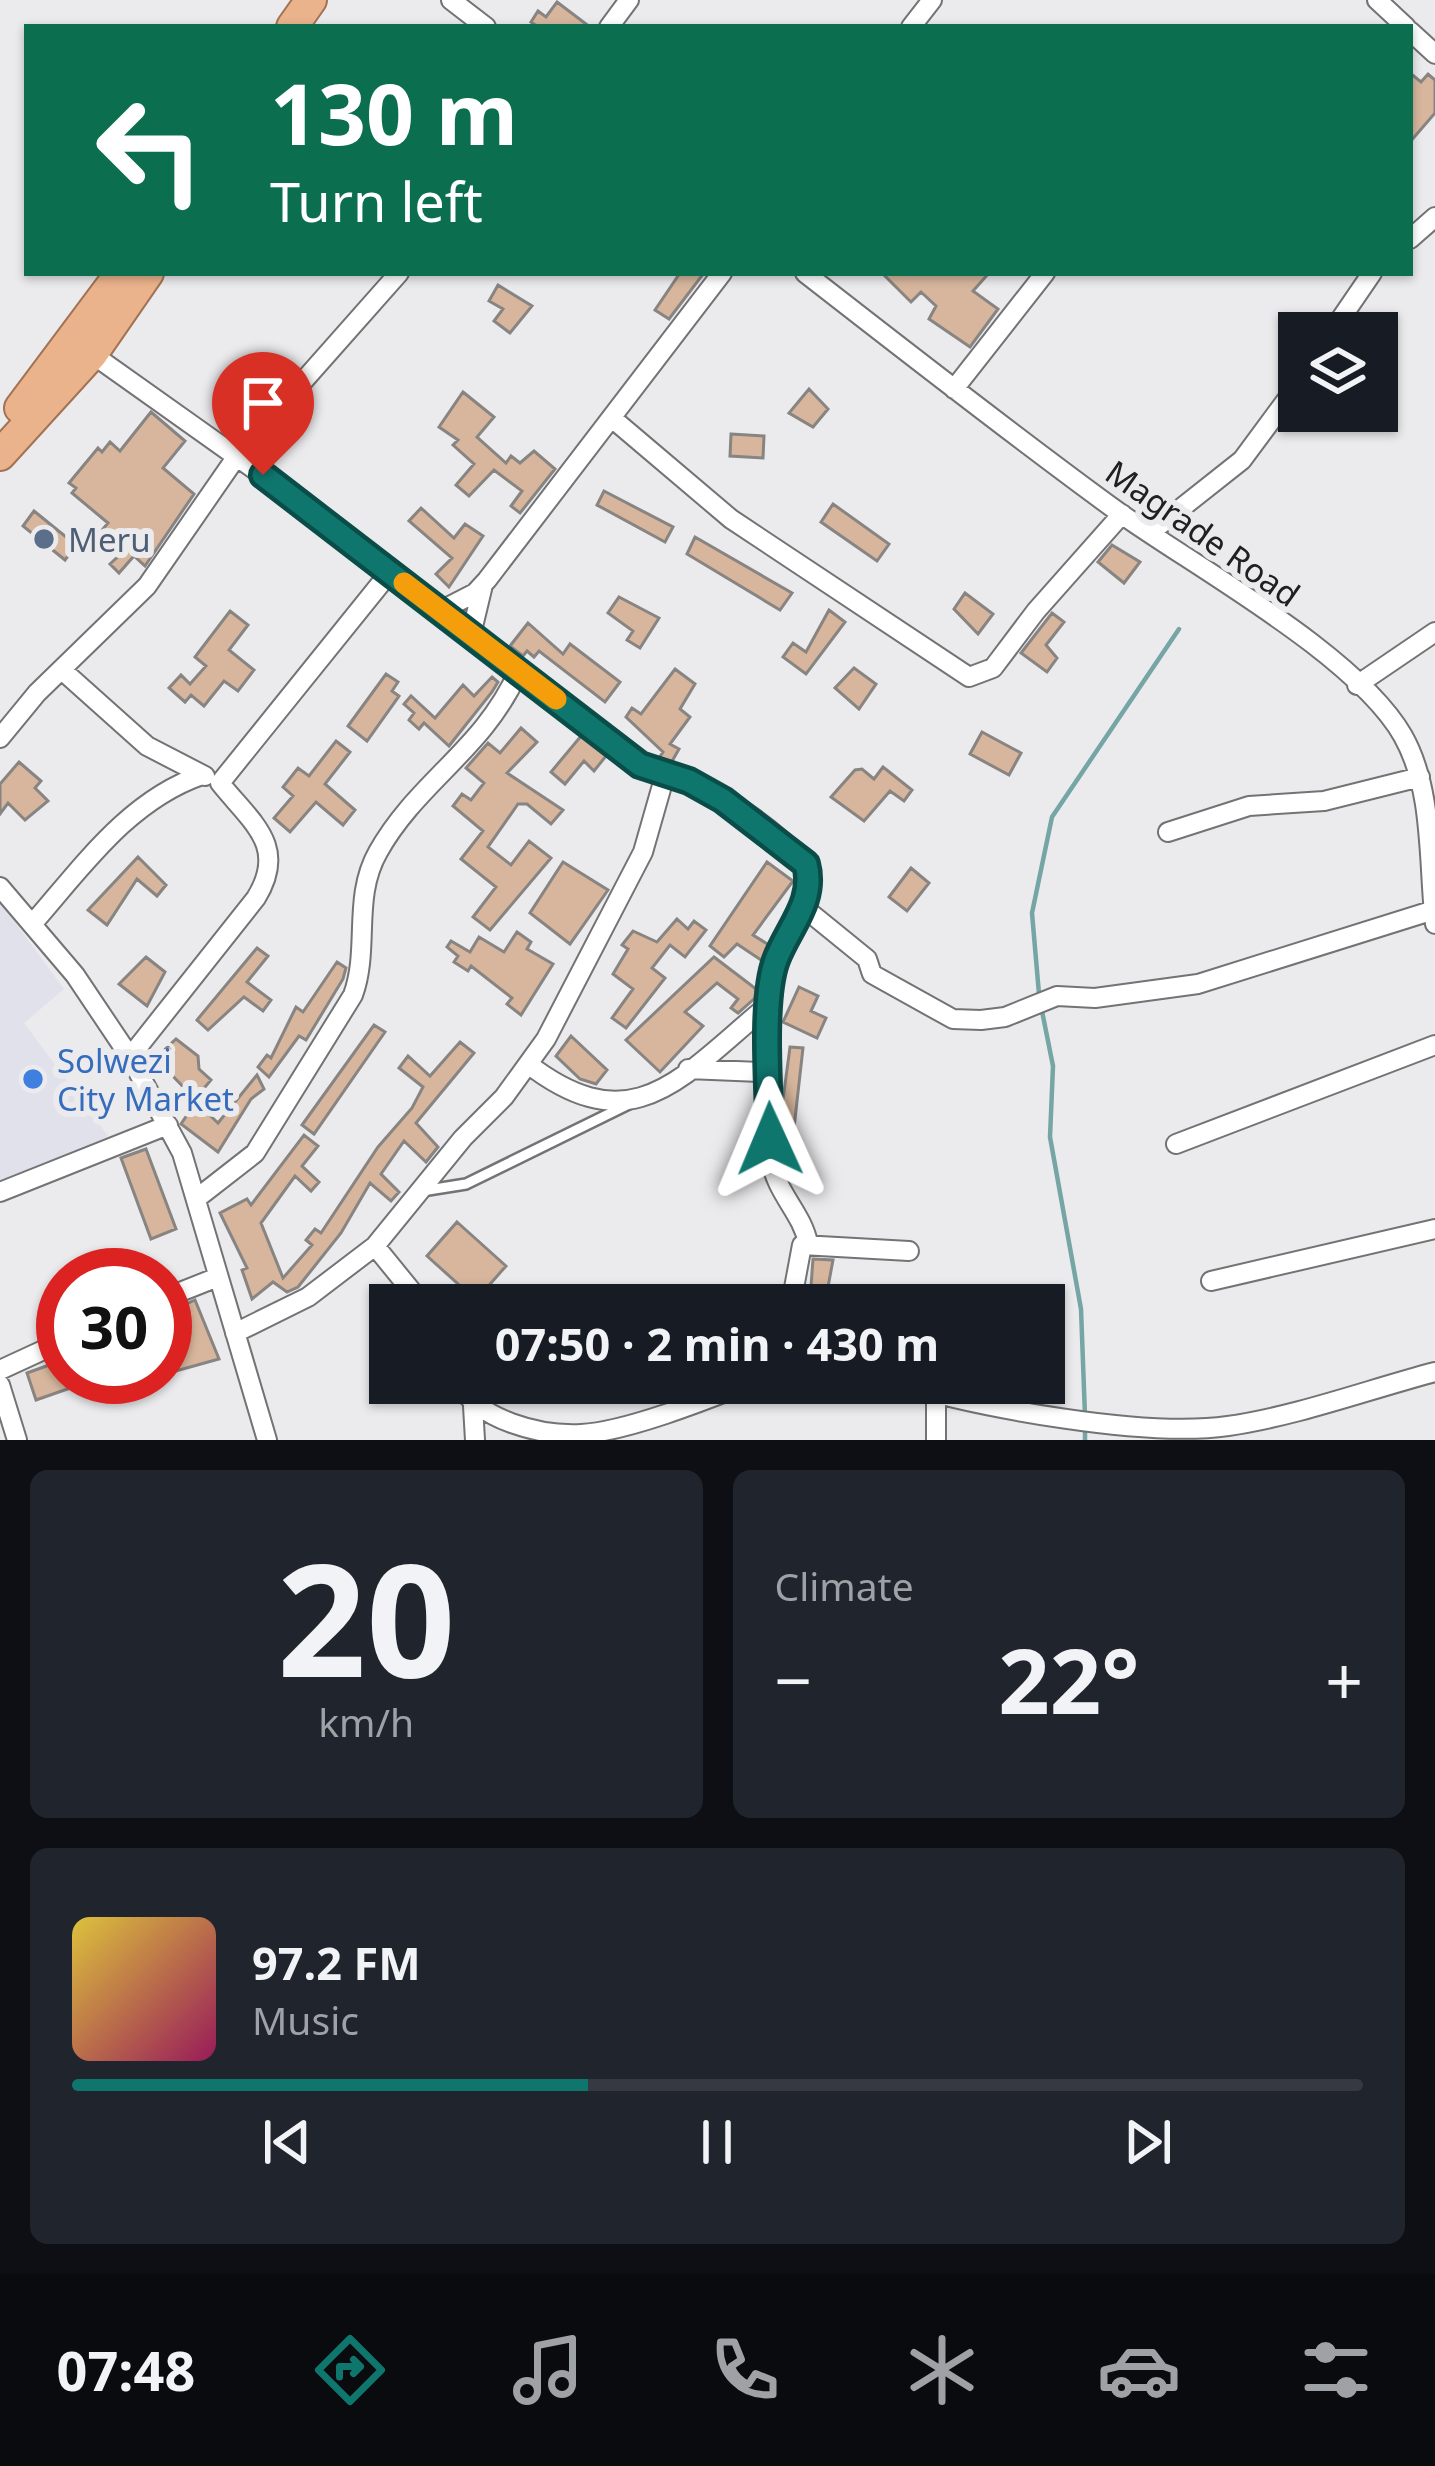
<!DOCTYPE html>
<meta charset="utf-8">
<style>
body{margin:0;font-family:"Noto Sans",sans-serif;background:#20242c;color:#f1f3f6;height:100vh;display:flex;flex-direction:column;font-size:45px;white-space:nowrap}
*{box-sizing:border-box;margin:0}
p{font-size:39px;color:#9ea1a6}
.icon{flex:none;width:66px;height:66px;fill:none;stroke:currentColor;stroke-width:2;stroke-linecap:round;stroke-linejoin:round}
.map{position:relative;height:1440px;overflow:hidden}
.panel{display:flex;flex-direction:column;gap:30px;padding:30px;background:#0d0f14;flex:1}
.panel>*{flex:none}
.banner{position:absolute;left:24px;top:24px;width:1389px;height:252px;border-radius:0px;box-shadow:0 3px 9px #0004;background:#0b6e4f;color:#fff;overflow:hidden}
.controls{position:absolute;left:1278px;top:312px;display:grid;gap:24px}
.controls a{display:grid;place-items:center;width:120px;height:120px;border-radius:0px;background:#171b24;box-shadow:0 3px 9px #0004;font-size:60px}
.speed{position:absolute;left:36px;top:1248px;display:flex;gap:24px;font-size:60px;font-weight:700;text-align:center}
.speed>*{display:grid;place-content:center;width:156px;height:156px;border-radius:50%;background:#171b24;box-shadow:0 3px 9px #0004;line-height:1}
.speed .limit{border:18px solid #d22;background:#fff;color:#111}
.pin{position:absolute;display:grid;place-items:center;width:102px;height:102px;color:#fff;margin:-123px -51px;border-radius:50% 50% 50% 0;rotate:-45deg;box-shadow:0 0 12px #0007}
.pin .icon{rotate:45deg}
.me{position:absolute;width:132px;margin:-66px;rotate:359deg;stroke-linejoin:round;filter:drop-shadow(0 0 9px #0008)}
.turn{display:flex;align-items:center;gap:42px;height:252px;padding:0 48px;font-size:54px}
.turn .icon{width:156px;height:156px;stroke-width:2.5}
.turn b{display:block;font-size:84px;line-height:102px}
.big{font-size:90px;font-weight:700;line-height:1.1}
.panel .card{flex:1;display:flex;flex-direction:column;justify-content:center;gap:18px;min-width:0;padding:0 42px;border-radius:18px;background:#20242c}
.panel .dial{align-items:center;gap:0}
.dial b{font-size:156px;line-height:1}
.song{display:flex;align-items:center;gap:36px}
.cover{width:144px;height:144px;border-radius:18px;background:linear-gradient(135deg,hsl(50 70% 55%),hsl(330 70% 35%))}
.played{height:12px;border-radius:6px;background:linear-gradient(90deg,#0f766e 40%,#363941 40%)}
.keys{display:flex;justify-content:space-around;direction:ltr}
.heat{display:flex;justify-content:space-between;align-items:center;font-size:66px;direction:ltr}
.panel .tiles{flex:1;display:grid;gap:30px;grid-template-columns:1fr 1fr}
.card:last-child{grid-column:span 2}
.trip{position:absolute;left:369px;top:1284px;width:696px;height:120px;border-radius:0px;background:#171b24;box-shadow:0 3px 9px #0004;font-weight:700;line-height:120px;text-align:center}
.tabs{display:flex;height:192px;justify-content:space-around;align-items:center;background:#090b0e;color:#9ea1a6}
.tabs .icon{width:84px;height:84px}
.tabs .on{color:#0f766e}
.tabs b{font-size:54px;color:#f1f3f6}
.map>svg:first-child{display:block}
</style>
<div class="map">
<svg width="1435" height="1440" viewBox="0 0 1435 1440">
<rect width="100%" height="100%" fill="#ebebee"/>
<path fill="#e0e1eb" d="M0,902L64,989L24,1023L108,1136L0,1186Z"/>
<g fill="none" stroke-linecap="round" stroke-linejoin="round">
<path stroke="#75a5a4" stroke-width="4.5" d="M1039,994L1032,913L1052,817L1179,629
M1042,1011L1053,1066L1050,1137L1081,1309L1085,1416
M1085,1440V1427"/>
</g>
<path fill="#d7b69d" stroke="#878482" stroke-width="3" d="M557,2L590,27H538L531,22L538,11L546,17Z
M1410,73L1421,82L1428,74L1435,80V113L1410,142Z
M680,273H704L669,319L655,310Z
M882,273H989L973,291L998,309L970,347L929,319L936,306L921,292L911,302Z
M498,285L532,306L510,333L494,321L503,309L489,301Z
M809,389L828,409L813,427L789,413Z
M463,392L494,417L477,437L506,463L511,456L520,463L534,451L555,469L520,513L511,506L522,491L494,470L469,496L456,485L474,464L453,445L458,440L439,427Z
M151,412L185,441L163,468L194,494L145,566L134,556L119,573L110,564L125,550L102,530L108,523L72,493L76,488L69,483L98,448L102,452L110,442L120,451Z
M731,434L764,436L763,458L730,456Z
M604,491L673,527L665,542L597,505Z
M833,504L889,544L877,561L821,522Z
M421,508L454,538L465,524L483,536L449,587L436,574L452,558L409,521Z
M34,511L76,545L65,560L23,526Z
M695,537L792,593L780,610L687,554Z
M1112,545L1140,562L1124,583L1098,562Z
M965,593L993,614L978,634L954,609Z
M619,597L659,618L640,648L627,640L633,631L608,613Z
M829,610L845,622L806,674L783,657L793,643L806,652Z
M230,611L248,625L229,650L254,670L238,691L224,681L204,706L191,695L185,702L169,688L181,675L190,684L206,666L195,657Z
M1052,613L1064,622L1046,645L1057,658L1047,672L1021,653Z
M528,623L563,654L570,644L620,682L605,702L539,651L534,657L527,651L523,656L510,646Z
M854,668L876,684L859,709L835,688Z
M675,669L695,684L680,709L690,717L670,744L679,749L671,763L659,758L663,752L626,717L632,708L641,714Z
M386,674L398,682L392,691L399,696L367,741L348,726Z
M492,677L498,682L492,692L449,746L424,723L419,729L409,720L414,713L404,704L411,696L435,718L463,685L474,696Z
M521,728L537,742L507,773L563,810L551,824L527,804H518L488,847L511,865L529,841L551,858L490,930L473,917L496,887L461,859L483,831L453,806L462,794L471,800L484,783L466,768L488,743L500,753Z
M982,732L1021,753L1009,775L970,754Z
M581,736L606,756L594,771L584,761L565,784L551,772Z
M336,741L350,752L325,784L355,810L343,825L316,802L290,832L274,818L293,796L283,787L298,768L309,776Z
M19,762L41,781L35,788L48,801L25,820L8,803L0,814V784Z
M883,767L912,790L904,801L890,791L864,821L831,797L855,770L862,769L874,779Z
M138,857L166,885L157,896L137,879L107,925L88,910Z
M563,862L608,890L570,944L530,913Z
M767,862L793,881L753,935L769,945L766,953L761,960L737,944L724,957L710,946Z
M911,868L929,883L907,911L889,897Z
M677,919L688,929L694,921L706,930L685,957L670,945L652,968L665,978L626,1028L612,1018L633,989L613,974L628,949L622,945L633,931L657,942Z
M517,932L531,942L527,949L553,964L521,1015L507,1004L512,998L471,966L468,971L454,962L458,956L447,947L451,941L470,952L479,937L504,952Z
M257,948L268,956L247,982L271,1000L263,1011L244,997L208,1030L197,1020Z
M146,957L165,972L147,1006L119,984Z
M714,957L756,989L755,998L738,1013L731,1008L738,999L717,983L685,1012L703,1026L660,1072L626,1040Z
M337,962L346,968L343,979L306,1040L299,1036L269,1077L258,1067L267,1055L271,1058L296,1007L303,1012Z
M799,987L818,996L811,1011L826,1018L817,1038L783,1022Z
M374,1025L385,1032L314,1134L302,1125Z
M571,1036L607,1070L596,1084L580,1079L556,1056Z
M176,1039L198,1056L199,1069L211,1080L195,1099L165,1068L171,1062L162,1052Z
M460,1042L474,1053L416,1123L438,1147L426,1162L404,1141L381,1174L399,1192L391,1201L370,1183L341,1233L298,1287L287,1292L273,1282L252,1299L242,1270L247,1268L220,1213L247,1199L251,1205L304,1135L318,1146L302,1166L319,1182L311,1191L295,1176L261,1223L283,1278L312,1245L306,1240L315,1229L321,1233L378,1147L412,1108L423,1087L399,1068L408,1056L430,1076Z
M790,1047L803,1048L794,1128L780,1122Z
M257,1075L264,1089L251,1099L218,1152L181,1124L196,1102L218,1123Z
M146,1149L176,1229L151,1239L121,1158Z
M457,1222L506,1266L476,1300L427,1256Z
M813,1259L833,1260L825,1303L810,1300Z
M195,1300L219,1359L165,1374V1354L186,1348L173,1310Z
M63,1360V1377L96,1379L36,1400L27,1373Z"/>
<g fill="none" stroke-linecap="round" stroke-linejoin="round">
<defs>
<path id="service" d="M422,1191L466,1184L631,1103"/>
<path id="minor" d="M451,0L486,27
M1377,0L1406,27
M609,27L629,0
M911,27L932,0
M1410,31L1435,54
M1410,239L1435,217
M805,273C908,353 1011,434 1117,511C1195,567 1357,655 1403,736C1434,791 1428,863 1435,924
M1331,333L1372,273
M92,354L316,513L640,765L665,775L643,852L546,1039L504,1097L463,1138L375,1246L308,1297L235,1333
M954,389L1045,273
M613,419L731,519L969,677L993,668L1036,611L1122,514
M1151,532L1242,460L1299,383
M440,611L475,593L487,580L722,273
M471,635L483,585
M62,670L147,746L205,776
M1357,685L1435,632
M0,738L37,693L147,586L237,456L399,273
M665,775C715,786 771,826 806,864C817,909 775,943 770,986C766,1030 762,1120 771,1161C777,1194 802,1213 808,1243
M1168,832L1249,806L1324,801L1420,777
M0,887L75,975L130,1057L182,1153L267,1440
M803,907L867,959L872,974L953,1019L981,1020L1005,1017L1057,996L1095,998L1198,984L1434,910
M34,922C83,866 129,800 202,775
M130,1057L256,898C288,846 252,823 220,783L390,572
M528,1064C636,1147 684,1073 771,1003
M688,1069L760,1072L769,1086
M1176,1144L1435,1045
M0,1192L168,1125
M196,1199L255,1153L353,995C370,948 352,898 378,852C417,782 484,749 518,672
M375,1246L423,1305
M1211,1281L1435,1229
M165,1298L218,1277
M797,1305L794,1288L802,1245L909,1251
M0,1370L63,1341
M458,1383C479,1420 539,1436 581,1434C625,1432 706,1400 749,1383
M898,1383C980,1408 1145,1438 1228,1426C1297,1416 1367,1390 1435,1372
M0,1385L17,1440
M936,1393V1440
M473,1406L475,1440"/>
<path id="trunk" d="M292,27L311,0
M20,408L121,273
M0,455L92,354L148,273"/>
</defs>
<use href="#service" stroke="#737376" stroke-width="14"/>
<use href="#minor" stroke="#737376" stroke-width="22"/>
<use href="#trunk" stroke="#a17354" stroke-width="34"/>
<use href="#service" stroke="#fff" stroke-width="9"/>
<use href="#minor" stroke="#fff" stroke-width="18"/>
<use href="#trunk" stroke="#ebb38c" stroke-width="30"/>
</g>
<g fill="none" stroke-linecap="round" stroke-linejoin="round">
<defs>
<path id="route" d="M263,475L640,765L689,781L723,800L806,864C816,901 788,928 776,960C761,1000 769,1093 770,1139"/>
</defs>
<use href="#route" stroke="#0a4d48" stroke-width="30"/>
<use href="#route" stroke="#0f766e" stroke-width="21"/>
<path stroke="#f59e0b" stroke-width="21" d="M404,583L556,699"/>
</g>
<circle fill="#5c6f8a" stroke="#ebebee" stroke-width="4.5" cx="44" cy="539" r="12"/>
<circle fill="#3f7fe0" stroke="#ebebee" stroke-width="4.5" cx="33" cy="1079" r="12"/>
<g text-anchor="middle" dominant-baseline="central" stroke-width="12" stroke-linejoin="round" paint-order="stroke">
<g font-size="33" fill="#202021" stroke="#ebebee">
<text transform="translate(1203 533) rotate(35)">Magrade Road</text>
</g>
<g font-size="33" fill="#4e5e75" stroke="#ebebee" text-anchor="start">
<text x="68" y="539">Meru</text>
</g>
<g font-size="33" fill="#366cbe" stroke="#ebebee" text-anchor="start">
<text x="57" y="1060">Solwezi<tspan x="57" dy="38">City Market</tspan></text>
</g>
</g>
</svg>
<div class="controls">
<a><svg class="icon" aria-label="layers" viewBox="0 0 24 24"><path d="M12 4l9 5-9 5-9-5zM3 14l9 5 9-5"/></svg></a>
</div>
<div class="speed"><div class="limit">30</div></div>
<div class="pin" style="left:263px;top:475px;background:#d93025"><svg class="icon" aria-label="arrive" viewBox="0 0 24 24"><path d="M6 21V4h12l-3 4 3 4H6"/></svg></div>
<svg class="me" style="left:770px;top:1139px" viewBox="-20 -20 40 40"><path d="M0-17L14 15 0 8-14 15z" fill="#0f766e" stroke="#fff" stroke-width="4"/></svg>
<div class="trip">07:50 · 2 min · 430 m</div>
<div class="banner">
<div class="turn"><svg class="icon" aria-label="left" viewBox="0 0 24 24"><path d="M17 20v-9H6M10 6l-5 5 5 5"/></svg><div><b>130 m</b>Turn left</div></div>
</div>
</div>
<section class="panel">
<div class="tiles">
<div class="card dial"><b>20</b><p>km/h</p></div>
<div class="card"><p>Climate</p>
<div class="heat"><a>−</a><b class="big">22°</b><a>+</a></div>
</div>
<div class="card">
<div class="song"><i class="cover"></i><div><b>97.2 FM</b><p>Music</p></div></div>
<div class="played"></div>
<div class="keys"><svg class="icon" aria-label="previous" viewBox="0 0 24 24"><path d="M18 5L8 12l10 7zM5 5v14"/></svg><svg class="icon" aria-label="pause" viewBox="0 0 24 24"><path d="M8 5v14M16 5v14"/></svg><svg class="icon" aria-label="next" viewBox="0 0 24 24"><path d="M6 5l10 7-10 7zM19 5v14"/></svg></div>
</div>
</div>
</section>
<nav class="tabs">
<b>07:48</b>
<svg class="icon on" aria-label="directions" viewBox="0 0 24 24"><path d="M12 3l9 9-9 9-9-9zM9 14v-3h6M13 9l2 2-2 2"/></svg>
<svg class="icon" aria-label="music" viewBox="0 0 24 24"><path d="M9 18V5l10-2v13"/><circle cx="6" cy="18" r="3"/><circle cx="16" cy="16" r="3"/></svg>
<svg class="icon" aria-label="phone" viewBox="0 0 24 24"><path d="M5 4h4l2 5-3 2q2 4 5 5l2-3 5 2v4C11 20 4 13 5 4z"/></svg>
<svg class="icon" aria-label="climate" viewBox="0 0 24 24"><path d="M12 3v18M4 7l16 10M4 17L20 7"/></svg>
<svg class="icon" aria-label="car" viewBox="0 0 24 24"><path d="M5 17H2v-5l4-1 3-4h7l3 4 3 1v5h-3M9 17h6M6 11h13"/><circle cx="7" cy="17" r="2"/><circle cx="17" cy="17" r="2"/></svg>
<svg class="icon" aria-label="filters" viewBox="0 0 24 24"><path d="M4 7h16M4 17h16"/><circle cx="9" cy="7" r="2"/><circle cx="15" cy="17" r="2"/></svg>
</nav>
